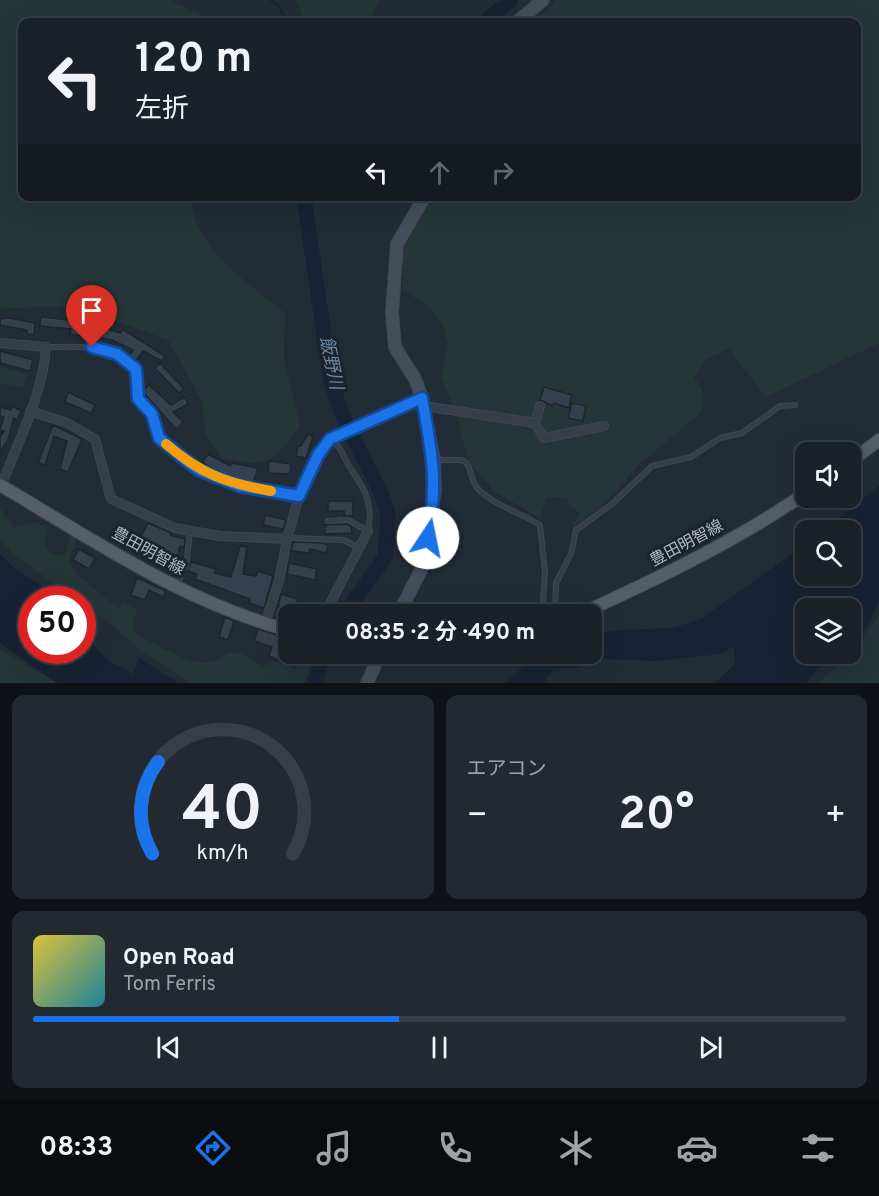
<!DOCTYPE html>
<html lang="ja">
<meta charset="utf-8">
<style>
body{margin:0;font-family:Overpass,"Noto Sans JP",sans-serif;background:#232931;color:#f1f3f6;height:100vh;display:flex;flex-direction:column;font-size:22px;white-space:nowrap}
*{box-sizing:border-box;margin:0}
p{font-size:20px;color:#9fa3a8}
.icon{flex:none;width:33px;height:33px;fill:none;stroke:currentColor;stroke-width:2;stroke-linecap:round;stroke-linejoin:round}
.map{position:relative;height:683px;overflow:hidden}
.details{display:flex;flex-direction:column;gap:12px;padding:12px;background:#0e1217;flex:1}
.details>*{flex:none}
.hud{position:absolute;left:18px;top:18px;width:843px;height:183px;border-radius:12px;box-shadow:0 6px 24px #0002,0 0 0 2px #383e46;background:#1a2129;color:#f1f3f6;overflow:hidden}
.tools{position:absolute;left:795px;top:442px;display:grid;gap:12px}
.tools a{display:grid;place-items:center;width:66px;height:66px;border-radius:12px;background:#1a2129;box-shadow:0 6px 24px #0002,0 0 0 2px #383e46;font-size:30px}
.speed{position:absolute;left:18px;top:586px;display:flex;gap:12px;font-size:30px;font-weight:700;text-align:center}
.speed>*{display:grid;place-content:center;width:78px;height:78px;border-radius:50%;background:#1a2129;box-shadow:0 6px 24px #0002,0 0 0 2px #383e46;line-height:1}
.speed .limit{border:9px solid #d22;background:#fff;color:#111}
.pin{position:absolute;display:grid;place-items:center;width:51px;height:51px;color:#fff;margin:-62px -26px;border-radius:50% 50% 50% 0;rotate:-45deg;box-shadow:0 0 6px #0007}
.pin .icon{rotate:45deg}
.me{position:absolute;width:66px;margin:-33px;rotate:11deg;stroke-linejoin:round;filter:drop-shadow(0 0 4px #0008)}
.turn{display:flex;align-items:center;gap:21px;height:126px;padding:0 18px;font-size:27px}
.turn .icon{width:78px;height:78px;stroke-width:2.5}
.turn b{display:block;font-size:42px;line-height:51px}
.lanes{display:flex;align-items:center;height:57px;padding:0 18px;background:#0003;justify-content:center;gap:30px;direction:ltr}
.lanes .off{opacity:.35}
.big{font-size:45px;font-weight:700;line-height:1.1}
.details .card{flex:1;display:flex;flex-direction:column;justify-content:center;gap:9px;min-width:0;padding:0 21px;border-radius:12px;background:#232931}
.details .dial{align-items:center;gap:0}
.dial svg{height:156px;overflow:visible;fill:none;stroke:#383e46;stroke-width:7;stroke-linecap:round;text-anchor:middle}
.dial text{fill:#f1f3f6;stroke:none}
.song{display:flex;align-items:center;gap:18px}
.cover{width:72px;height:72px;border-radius:9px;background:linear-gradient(135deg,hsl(50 70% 55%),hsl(190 70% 35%))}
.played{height:6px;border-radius:3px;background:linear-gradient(90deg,#1a73e8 45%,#383e46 45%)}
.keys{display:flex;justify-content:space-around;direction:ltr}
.heat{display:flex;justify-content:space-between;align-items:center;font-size:33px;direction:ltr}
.details .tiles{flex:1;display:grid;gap:12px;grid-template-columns:1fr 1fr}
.card:last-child{grid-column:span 2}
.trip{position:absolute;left:278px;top:604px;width:324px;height:60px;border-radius:12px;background:#1a2129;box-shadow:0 6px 24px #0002,0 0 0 2px #383e46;font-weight:700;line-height:60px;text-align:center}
.dock{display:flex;height:96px;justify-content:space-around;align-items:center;background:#0a0d10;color:#9fa3a8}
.dock .icon{width:42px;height:42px}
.dock .on{color:#1a73e8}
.dock b{font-size:27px;color:#f1f3f6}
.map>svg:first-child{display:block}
</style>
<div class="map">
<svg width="879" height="683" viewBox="0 0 879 683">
<rect width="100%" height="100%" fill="#222c37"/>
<path fill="#243638" d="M0,0H169L216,22H22V196L191,197C189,243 252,287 285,313L284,359L300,426C271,464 270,468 222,458L206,434L202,401L168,340L102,316L57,306L0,309Z
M296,0H378L371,22H305Z
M556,0H879V343L766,397L729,349L707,359L694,377C704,390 706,396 702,411L640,464L601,507L572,527L580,513L571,507L566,497L546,498L540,518L495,492L468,461L457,415L441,377L448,344L443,325L429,307L403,290V247L423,210L436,197L856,196V22H524L544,13Z
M0,367L27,374L23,387L0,383Z
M0,508L14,528L33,522L48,527L44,542L52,555H65L71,535L77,538L69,559L74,572L118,608L124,602L137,610L133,624L136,634C158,644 175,658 199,662C230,667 220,635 263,667L272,661L296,669L300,658L308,663L309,669L304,683H191L140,650L112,625L83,605L82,600H75L12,552L0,539Z
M879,616V683H819L850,654Z
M0,649L58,683H0Z"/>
<path fill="#172334" d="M879,486V601L871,620L851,645L850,609H806V654H838L816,670L806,683H715L735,664L734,646L721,654L656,661L603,659L577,668L554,669L544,683H505L537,654H591V634L623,630L673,628L701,619L805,545L806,576H850V531H823Z
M0,554L13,567L62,600H32V651H82L83,632L106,659L133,674L139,658L179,683H57L0,643Z"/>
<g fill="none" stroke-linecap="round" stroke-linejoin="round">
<path stroke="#172334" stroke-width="2" d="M270,0L277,4L288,22"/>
<path stroke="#172334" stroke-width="15" d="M485,22L511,0
M309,196L305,205L331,382L344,419L381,493L388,514L385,557L344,615
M315,683L323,654"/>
</g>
<path fill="#35404e" stroke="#1d252e" stroke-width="1.5" d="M70,316L80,318L78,328L93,331L92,338L70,334L71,329L40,326L41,317L69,320Z
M9,318L35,323L34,335L27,334V330L0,325V319Z
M104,328L121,333L122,329L165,356L162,361L143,351L136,361L129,356L133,350L112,340L101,338Z
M0,351L33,360L30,371L0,363Z
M160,363L184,389L179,393L155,368Z
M149,385L171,405L185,397L188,404L173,412L183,422L176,429L142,391Z
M544,387L572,395L569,408L554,403L553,406L540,400Z
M68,392L95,405L91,413L65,402Z
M572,403L586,406L583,421L568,418Z
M13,406L21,411L17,420L14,418L8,440L0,452V437L4,431L0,430L4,417L0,416V407L11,410Z
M53,425L82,439L68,472L60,469L67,441L54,436L45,465L38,463Z
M308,434L313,437L306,458L296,456L298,446H301Z
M208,454L230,466L232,463L258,468L253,483L218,473L203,462Z
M269,461L291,464L290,474L268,473Z
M328,501H353V516H344V511H328Z
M265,515L286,520L283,529L263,525Z
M148,523L171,533L170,535L185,539L184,547L180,546L176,566L165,563L166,560L137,544Z
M347,524L351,527L352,533L325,534V525Z
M293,542L322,543L328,545L326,553L310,549L309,553L291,551Z
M240,546L247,547L243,574L256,576L258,571L273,576L264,608L249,603L250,599L195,579L197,574L188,571L191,562L216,569L214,573L231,577Z
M79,549L95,558L89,569L73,560Z
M289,563L317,569L315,580L287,574Z
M137,578L166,591L163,597L149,590L145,600L131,595Z
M281,594L297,599L294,610L278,605Z
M225,617L234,621L228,640L219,637Z
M258,629L288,638V654H298L293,666L269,656L272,647L254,641Z"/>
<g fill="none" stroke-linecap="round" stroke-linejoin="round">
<defs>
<path id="service" d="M47,347C86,347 103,343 136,369L138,399L152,414L159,438L177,453L199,470L240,486L299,496
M437,460H463C473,467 470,481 478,489C492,504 521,513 540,525L545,572L542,615
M328,521L348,520L368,531C374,503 364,488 349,466C343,456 341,446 331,440
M289,538L344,540L359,548
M179,584L181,570L186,567L190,532
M555,615L556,583L571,554L576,530L612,504L652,466L691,457L720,438L742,433L780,406L795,405"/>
<path id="minor" d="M0,343L46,347C44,391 17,445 1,486
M424,406L535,423L544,438L604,426
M30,411L67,423L95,439L111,499L175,528L220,536L287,539
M535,423L540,406
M324,615L368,531
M265,624L279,581L287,539L299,496L318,455L330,439L422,398"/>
<path id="secondary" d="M517,22L543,0
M398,615L421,570L435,490L434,461L422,398L415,379L395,347L392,313L397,244L425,196
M367,683L380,654"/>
<path id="primary" d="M850,462L879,440
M0,485C92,539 183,602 288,630
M578,615C657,579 734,542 806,493"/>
</defs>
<use href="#service" stroke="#3f4751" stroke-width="6"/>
<use href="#minor" stroke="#3f4751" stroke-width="10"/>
<use href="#secondary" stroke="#3f4751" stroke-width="14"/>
<use href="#primary" stroke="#3f4751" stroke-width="14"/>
<use href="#service" stroke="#363e48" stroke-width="4"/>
<use href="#minor" stroke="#363e48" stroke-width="8"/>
<use href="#secondary" stroke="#444d5a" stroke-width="12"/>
<use href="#primary" stroke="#545d68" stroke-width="12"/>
</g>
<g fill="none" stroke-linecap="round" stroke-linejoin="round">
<defs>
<path id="route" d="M92,347L117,354L136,369L138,399L152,414L159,438L188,462L199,470L240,486L299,496L318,455L330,439L422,398C432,453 438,482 428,538"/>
</defs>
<use href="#route" stroke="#114b97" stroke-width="15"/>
<use href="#route" stroke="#1a73e8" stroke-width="10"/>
<path stroke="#f59e0b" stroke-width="10" d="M166,444C201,474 226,483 271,491"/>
</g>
<g text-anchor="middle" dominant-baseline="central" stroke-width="6" stroke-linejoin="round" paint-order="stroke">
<g font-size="16" fill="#b0b8c4" stroke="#1b232c">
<text transform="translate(687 544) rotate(-28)">豊田明智線</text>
<text transform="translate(148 552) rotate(29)">豊田明智線</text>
</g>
<g font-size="18" font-style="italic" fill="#6b84a1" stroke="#1b232c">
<text transform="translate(330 363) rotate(78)">飯野川</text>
</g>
</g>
</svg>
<div class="tools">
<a><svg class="icon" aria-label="sound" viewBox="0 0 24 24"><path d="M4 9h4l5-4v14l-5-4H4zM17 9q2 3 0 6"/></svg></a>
<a><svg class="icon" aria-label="search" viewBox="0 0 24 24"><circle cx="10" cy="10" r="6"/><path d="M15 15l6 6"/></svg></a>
<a><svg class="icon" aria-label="layers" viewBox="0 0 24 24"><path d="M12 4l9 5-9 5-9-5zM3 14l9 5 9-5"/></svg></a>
</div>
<div class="speed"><div class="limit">50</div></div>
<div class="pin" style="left:92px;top:347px;background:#d93025"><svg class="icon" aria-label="arrive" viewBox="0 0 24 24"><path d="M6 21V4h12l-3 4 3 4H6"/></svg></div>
<svg class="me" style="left:428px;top:538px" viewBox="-20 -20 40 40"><circle r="19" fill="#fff"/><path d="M0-13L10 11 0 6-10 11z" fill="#1a73e8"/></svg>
<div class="trip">08:35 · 2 分 · 490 m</div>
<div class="hud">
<div class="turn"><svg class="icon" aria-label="left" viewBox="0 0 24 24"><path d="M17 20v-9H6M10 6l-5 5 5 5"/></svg><div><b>120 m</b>左折</div></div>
<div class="lanes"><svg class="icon" aria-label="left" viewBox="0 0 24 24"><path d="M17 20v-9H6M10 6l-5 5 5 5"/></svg><svg class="icon off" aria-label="ahead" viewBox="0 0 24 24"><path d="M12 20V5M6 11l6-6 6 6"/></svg><svg class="icon off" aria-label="right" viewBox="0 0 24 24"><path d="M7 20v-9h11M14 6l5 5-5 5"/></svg></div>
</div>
</div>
<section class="details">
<div class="tiles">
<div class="card dial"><svg viewBox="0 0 100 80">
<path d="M14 69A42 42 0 1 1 86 69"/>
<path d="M14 69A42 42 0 0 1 17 22" stroke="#1a73e8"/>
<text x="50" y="56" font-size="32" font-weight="700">40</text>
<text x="50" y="72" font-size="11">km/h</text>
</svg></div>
<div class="card"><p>エアコン</p>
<div class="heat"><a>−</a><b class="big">20°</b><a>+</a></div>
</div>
<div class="card">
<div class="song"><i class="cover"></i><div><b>Open Road</b><p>Tom Ferris</p></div></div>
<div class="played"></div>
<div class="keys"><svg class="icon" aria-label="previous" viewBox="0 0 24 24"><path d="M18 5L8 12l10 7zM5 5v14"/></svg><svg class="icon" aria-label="pause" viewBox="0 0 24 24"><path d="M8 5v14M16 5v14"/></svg><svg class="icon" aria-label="next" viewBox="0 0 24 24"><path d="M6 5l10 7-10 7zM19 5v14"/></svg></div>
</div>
</div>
</section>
<nav class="dock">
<b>08:33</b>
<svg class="icon on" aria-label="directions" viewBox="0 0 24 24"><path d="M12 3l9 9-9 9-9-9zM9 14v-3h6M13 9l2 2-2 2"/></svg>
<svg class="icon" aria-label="music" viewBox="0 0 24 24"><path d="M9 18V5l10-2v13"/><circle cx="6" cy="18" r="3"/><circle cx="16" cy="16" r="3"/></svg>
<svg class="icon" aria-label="phone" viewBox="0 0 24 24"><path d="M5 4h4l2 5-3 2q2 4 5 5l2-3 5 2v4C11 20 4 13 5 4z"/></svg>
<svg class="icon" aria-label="climate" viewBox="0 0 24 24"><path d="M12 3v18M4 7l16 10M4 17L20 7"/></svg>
<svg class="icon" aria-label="car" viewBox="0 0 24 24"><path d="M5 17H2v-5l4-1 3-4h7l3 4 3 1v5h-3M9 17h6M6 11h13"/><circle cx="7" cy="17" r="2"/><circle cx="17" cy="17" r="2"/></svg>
<svg class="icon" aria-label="filters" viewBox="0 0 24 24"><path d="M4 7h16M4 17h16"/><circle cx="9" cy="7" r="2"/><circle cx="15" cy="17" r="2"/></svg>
</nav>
